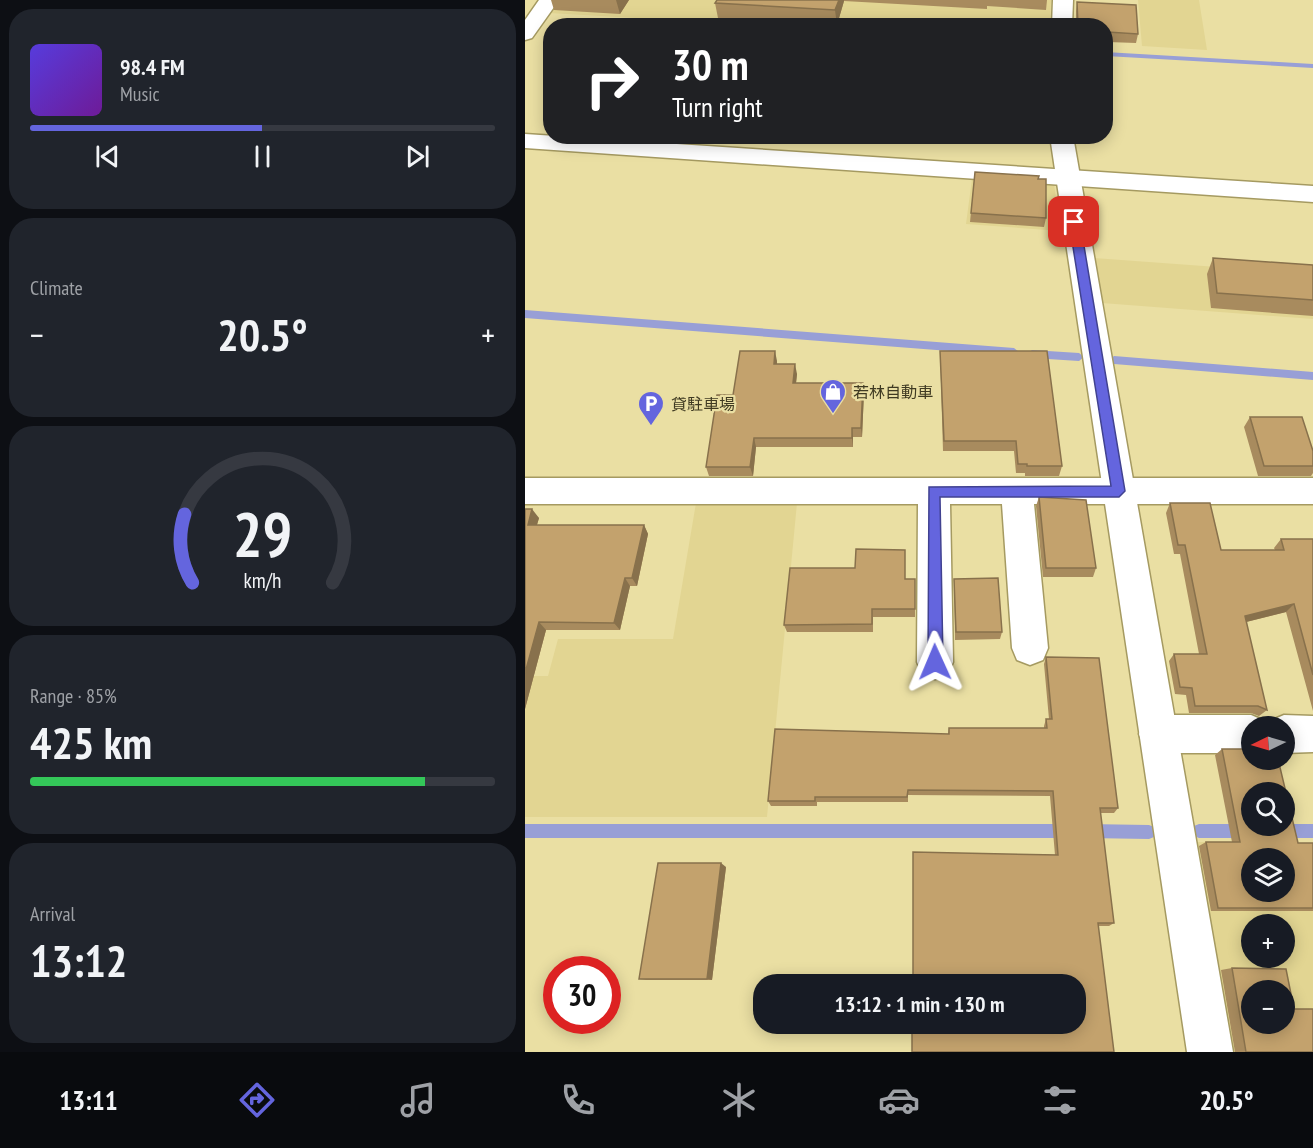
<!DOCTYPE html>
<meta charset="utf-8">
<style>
body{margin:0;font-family:"PT Sans Narrow","Noto Sans JP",sans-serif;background:#20242c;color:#f1f3f6;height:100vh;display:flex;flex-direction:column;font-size:22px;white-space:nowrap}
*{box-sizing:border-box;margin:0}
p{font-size:20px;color:#9ea1a6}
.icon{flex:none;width:33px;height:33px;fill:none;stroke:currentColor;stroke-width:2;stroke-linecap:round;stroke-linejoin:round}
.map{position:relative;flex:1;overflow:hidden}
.side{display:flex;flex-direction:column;gap:9px;padding:9px;background:#0d0f14;width:525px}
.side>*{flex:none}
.hud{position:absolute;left:18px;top:18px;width:570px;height:126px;border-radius:24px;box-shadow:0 3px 15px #0003;background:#202124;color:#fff;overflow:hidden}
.needle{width:39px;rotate:265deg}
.fabs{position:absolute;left:716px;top:716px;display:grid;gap:12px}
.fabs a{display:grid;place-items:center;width:54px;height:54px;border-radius:50%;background:#171b24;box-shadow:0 3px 15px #0003;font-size:30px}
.speed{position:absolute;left:18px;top:956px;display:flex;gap:12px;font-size:30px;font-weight:700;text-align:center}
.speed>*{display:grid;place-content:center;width:78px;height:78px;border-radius:50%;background:#171b24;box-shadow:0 3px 15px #0003;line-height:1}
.speed .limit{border:9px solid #d22;background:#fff;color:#111}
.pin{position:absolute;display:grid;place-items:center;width:51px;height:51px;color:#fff;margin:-26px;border-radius:12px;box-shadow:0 3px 9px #0006}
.me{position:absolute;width:66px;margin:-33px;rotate:359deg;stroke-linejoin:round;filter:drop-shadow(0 0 4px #0008)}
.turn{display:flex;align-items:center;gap:21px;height:126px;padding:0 30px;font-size:27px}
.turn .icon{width:78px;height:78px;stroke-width:2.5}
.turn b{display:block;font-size:42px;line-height:51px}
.big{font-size:45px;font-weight:800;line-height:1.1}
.side .tile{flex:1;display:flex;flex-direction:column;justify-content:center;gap:9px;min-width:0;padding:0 21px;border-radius:24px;background:#20242c}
.side .dial{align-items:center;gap:0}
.dial svg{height:156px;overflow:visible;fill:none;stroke:#363941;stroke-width:7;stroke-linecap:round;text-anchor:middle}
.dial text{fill:#f1f3f6;stroke:none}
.song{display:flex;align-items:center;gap:18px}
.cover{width:72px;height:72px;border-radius:9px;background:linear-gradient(135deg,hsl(250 70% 55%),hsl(280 70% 35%))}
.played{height:6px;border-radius:3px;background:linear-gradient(90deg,#6465de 50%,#363941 50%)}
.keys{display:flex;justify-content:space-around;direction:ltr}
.heat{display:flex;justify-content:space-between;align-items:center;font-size:33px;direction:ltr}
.charge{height:9px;border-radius:4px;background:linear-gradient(90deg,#34c759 85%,#363941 0)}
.trip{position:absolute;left:228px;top:974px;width:333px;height:60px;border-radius:24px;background:#171b24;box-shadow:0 3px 15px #0003;font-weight:800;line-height:60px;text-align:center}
.tabs{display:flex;height:96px;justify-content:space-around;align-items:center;background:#090b0e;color:#9ea1a6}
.tabs .icon{width:42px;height:42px}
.tabs .active{color:#6465de}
.tabs b{font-size:27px;color:#f1f3f6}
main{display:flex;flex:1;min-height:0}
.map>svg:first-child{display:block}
</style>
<main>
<section class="side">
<div class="tile">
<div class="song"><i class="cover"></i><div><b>98.4 FM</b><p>Music</p></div></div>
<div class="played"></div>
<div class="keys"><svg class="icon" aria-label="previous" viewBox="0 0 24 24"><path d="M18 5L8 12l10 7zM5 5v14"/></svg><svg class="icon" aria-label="pause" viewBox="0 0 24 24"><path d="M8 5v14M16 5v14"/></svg><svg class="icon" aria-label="next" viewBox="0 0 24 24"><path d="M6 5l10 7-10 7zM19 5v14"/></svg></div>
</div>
<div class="tile"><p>Climate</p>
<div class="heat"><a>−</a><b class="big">20.5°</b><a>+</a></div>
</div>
<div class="tile dial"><svg viewBox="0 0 100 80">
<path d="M14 69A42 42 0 1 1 86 69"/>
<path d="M14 69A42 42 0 0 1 10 34" stroke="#6465de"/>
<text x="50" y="56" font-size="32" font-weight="700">29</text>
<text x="50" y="72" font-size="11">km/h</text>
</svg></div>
<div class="tile"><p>Range · 85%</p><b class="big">425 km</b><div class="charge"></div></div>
<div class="tile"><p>Arrival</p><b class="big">13:12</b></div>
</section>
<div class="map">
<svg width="788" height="1052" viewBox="0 0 788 1052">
<rect width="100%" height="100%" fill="#eadfa3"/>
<path fill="#e2d592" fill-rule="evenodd" d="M32,0H526L525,26H247L24,13Z
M613,0H674L682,50L617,46Z
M447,179L529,184L536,231L441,224Z
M569,258L788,274V319L577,303Z
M171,503H272L242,817H0V676H23L33,639H148Z
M672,842L788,843V1052H709ZM726,858H759V891H726ZM726,924H759V957H726ZM726,990H759V1023H726Z"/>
<path fill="#989fd6" d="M580,52L788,64V68L581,56Z"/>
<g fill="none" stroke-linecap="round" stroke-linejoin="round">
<path fill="#989fd6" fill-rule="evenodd" d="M0,310L489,348L494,352L489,356L0,318Z
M507,350L554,353L559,357L554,361L507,358L502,354Z
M589,356L788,372V380L589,364L584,360Z
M0,824H542L547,826L549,831L547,836L542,838H0Z
M562,824L624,825L629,827L631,832L629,837L624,839L562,838L557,836L555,831L557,826Z
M674,824H720L725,826L727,831L725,836L720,838H674L669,836L667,831L669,826Z
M759,824H788V838H756L751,836L749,831L751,826Z"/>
<defs>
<path id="minor" d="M14,0H34L7,38L0,40V20Z
M0,134L788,186V202L0,148Z
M0,478H788V504H509L523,648L518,660L505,665L492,660L487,648L477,504H425L428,662L423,674L410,679L397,674L392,662L393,504H0Z
M633,715H726L740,721L742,726H726V753H633L619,747L614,734L619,721Z
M759,715L788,716V752L759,753V726H743L745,721Z"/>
<path id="tertiary" d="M528,0H548L547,26H527Z
M525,136H548L708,1052H662Z"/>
</defs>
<use href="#minor" stroke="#a59a61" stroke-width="3"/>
<use href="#tertiary" stroke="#a59a61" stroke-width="3"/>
<use href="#minor" fill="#fff" fill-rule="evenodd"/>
<use href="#tertiary" fill="#fff" fill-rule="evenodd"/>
</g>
<path fill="#a88b5e" d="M26,0H104L95,14L29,10Z
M192,0H522L521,10L462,6V9L319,1L312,25L193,18L190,3Z
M552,2L613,34L611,43L583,42L585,81L583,90H580V26H551V11Z
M450,172L521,218L519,227L445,222Z
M688,258L788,265V316L686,308L682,274Z
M415,351L537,466L534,476H500V473H491L489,451H418Z
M252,361V364L272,374L271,383H338L339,392L337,437H328V447H231L228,476H184L181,467Z
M725,417L788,451V473L786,476H733L719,427Z
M514,497L571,568L568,577H518L511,506Z
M645,503L696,550H750L749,548L756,539H788V711L761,612L721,622L742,710L734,716L726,713H664L661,695L650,694L644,661L649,654H674L655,554H649L641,513Z
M0,509L14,518L12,525H119L123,534L112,586H105L95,630H21L0,709Z
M380,579H390V617H348V632H262L259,625Z
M429,579L477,632L475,639L430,640Z
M521,657L593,808L589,813H575L589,923L584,926H574L530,855L525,796L383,795V802H292V806H246L243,801L423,734L424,728H519V726L521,719H524L519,664Z
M697,749L773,843H788V911H686L674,846L681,842H707L690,755Z
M201,867L187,980H121L114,979Z
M707,968L769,1009L788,1052H710L696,970Z"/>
<path fill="#88714c" d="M91,0H104L95,14Z
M314,0H319V1L312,25L310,10Z
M250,351L252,361L251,373L249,364Z
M270,364L272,374L270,392L268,383Z
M338,383L339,392L337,437L336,428Z
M327,428L328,437V447L327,438Z
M229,438L231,447L228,476L225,467Z
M7,509L14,518L9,534L3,525Z
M119,525L123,534L112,586L107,578Z
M100,578L105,586L95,630L89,623Z
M769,604L761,612L713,624L720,616Z
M14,622L21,630L0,709V673Z
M196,863L201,867L187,980L182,979Z"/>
<path fill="#c3a26d" stroke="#88714c" stroke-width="1.5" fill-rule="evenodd" d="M192,0H314L310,10L190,3Z
M552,2L611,5L613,34L583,32L585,81H580V26H553Z
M450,172L514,176L513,179H521V218L446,213Z
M688,258L788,265V300L692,293Z
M215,351H250L249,364H270L268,383H338L336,428H327V438H229L225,467H181L192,395H208Z
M415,351H522L537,466H502V464H493L491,441H419Z
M725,417H777L788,451V466H739Z
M514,497L561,500L571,568H521Z
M645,503H685L696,550H759L756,539H788V675L769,604L720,616L742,710L733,706H670L667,688L655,687L649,654H682L660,545H653Z
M0,509H7L3,525H119L107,578H100L89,623L14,622L0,673Z
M331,549L380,550V579H390V609H347V624L259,625L265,568H330Z
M473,578L477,632H431L429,579Z
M521,657L574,658L593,808H575L589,923H573L589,1052H387V1023H550V984H388V852L533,855L528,791L383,790L382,797H290V801H243L250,729L424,734V728H522L521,719H527Z
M735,722H744L745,726H735Z
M697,749H726V759H753L773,843H788V908H693L681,842H715ZM726,792H759V825H726ZM726,858H759V891H726Z
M133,863H196L182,979H114Z
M707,968L761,969L769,1009H788V1052H721ZM726,990H759V1023H726Z"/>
<path fill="#6465de" stroke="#414290" stroke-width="1.5" d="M549,219L555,222L600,491L594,497H415L418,662L416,667L410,669L405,667L403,662L404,487L586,486L544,222Z"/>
<defs>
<symbol id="shop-pin" viewBox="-11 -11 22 30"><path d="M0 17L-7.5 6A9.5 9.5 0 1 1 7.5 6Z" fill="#6465de" stroke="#eadfa3"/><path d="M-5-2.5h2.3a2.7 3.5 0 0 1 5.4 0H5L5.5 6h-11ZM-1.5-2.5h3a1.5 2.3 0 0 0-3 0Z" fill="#fff"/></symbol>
<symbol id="parking-pin" viewBox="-11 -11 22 30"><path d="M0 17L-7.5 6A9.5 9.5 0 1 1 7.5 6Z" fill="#6465de" stroke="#eadfa3"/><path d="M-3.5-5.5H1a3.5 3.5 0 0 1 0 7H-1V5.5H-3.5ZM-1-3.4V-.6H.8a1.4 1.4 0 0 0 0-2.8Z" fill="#fff"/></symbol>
</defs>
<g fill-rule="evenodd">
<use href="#shop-pin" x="293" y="377" width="30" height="40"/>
<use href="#parking-pin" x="111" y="389" width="30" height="40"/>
</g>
<g text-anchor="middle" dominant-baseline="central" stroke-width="4.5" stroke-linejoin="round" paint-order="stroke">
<g font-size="16" fill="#3f3a22" stroke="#eadfa3" text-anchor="start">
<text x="328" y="392">若林自動車</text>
<text x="146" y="404">貸駐車場</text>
</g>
</g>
</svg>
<div class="fabs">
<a><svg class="needle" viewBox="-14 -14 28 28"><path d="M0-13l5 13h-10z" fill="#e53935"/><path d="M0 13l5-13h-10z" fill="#9ea1a6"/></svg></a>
<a><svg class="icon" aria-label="search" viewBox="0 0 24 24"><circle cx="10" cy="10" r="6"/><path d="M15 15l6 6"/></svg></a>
<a><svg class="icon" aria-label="layers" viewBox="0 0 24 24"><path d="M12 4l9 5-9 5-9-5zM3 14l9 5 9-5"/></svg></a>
<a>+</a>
<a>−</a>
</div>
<div class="speed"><div class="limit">30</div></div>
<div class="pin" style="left:549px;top:222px;background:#d93025"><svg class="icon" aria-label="arrive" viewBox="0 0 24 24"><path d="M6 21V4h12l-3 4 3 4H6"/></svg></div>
<svg class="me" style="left:410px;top:662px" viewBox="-20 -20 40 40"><path d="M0-17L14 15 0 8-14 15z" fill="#6465de" stroke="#fff" stroke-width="4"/></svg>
<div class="trip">13:12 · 1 min · 130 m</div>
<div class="hud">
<div class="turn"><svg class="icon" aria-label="right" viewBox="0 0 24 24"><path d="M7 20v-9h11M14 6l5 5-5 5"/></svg><div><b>30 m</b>Turn right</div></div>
</div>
</div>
</main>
<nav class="tabs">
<b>13:11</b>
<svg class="icon active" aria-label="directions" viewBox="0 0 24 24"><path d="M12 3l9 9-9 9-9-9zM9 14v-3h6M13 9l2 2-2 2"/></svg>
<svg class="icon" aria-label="music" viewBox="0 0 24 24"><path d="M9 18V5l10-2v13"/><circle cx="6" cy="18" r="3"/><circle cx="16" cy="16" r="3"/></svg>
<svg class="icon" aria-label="phone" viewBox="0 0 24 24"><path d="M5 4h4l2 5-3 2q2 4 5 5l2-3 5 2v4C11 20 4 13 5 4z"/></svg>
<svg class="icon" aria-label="climate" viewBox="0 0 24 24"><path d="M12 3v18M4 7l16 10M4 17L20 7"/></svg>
<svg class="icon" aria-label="car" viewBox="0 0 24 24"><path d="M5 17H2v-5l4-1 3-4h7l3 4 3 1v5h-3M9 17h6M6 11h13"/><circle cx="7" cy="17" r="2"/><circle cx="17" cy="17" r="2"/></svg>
<svg class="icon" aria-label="filters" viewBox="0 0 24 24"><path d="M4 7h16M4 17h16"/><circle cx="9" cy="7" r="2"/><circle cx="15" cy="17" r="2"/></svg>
<b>20.5°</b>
</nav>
